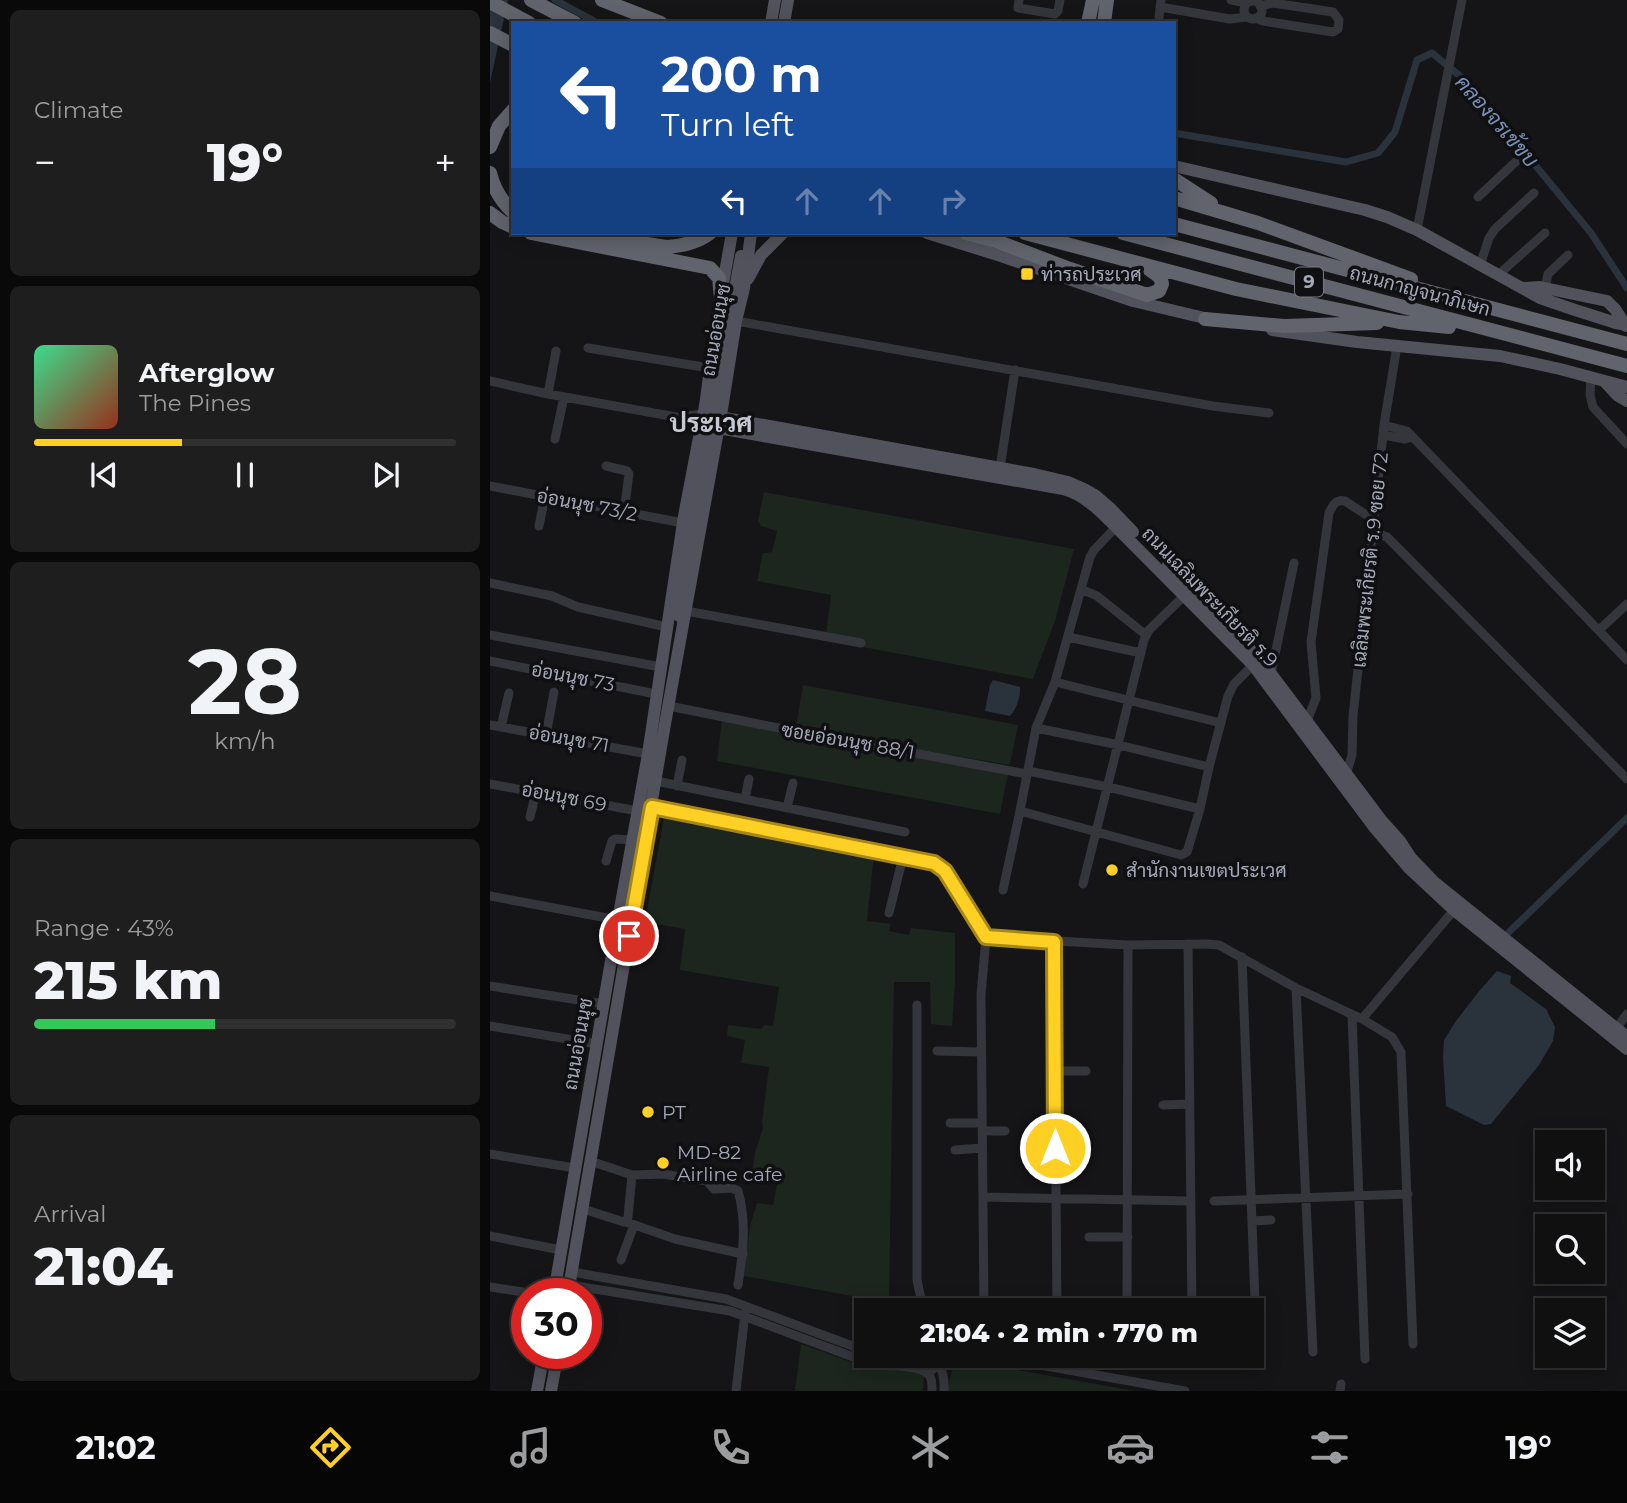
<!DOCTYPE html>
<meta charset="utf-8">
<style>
body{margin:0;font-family:Montserrat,Sarabun,sans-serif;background:#1e1e1f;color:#f1f3f6;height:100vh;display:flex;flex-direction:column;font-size:26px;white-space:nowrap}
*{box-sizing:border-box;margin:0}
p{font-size:23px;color:#9c9d9f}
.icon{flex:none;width:38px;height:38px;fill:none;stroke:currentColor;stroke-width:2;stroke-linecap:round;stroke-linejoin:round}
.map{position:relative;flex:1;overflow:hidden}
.details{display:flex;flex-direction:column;gap:10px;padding:10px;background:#090909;width:490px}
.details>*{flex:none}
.guide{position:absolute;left:21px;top:21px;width:665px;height:214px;border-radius:0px;box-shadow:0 4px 18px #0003,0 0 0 2px #303031;background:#1a4fa0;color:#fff;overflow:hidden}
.fabs{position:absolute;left:1045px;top:1130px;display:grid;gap:14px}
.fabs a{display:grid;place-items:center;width:70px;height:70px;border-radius:0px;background:#101011;box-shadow:0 4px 18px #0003,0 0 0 2px #303031;font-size:35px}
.speed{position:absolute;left:21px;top:1278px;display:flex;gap:14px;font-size:35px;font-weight:700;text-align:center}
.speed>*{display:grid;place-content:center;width:91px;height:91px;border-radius:50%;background:#101011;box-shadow:0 4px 18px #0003,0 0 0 2px #303031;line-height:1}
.speed .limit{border:10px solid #d22;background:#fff;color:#111}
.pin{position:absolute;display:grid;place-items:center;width:60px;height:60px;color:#fff;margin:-30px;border:4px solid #fff;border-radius:50%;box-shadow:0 2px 7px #0007}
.me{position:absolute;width:77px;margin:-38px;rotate:0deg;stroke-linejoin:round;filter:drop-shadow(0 0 5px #0008)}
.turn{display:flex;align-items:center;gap:24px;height:147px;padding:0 35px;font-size:32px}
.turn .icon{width:91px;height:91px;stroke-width:2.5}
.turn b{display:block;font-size:49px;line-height:60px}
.lanes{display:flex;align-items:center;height:66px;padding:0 35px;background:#0003;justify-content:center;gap:35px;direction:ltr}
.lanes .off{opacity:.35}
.big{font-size:52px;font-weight:800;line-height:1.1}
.details .widget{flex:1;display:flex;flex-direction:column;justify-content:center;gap:10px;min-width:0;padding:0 24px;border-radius:10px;background:#1e1e1f}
.details .dial{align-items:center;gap:0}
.dial b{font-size:91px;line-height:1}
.song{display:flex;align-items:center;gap:21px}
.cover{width:84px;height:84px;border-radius:10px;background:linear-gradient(135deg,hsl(150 70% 55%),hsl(10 70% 35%))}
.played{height:7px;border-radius:4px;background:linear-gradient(90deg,#ffd024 35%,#303031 35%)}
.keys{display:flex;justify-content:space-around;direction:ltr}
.heat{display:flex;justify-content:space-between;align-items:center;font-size:38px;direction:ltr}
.charge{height:10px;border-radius:5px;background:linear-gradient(90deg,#34c759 43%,#303031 0)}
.trip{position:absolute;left:364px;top:1298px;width:410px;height:70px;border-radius:0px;background:#101011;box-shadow:0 4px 18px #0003,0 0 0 2px #303031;font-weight:800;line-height:70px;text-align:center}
.tab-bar{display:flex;height:112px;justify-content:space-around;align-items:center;background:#060607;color:#9c9d9f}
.tab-bar .icon{width:49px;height:49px}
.tab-bar .selected{color:#ffd024}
.tab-bar b{font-size:32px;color:#f1f3f6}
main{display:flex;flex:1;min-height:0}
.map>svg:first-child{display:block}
</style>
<main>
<section class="details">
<div class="widget"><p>Climate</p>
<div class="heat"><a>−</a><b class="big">19°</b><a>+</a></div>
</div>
<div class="widget">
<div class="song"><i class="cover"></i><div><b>Afterglow</b><p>The Pines</p></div></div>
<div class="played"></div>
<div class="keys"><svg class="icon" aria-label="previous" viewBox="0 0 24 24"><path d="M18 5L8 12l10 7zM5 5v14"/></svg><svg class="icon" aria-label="pause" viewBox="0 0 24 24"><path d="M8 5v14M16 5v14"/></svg><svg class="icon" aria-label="next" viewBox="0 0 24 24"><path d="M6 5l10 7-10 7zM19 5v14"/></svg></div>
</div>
<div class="widget dial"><b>28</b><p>km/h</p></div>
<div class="widget"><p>Range · 43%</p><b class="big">215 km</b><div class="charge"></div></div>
<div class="widget"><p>Arrival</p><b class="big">21:04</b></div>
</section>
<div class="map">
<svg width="1137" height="1391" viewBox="0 0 1137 1391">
<rect width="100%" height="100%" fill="#151517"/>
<path fill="#1c251e" d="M274,492L584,549L565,621L543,679L373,647V639L336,634L341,595L267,581L273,553L282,552L287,531L271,526L268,521Z
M313,685L528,725L520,765L400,745L306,727Z
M232,721L518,774L510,814L227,761Z
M174,817L384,854L377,921L401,924L399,931L419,935L421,928L465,933V984L462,1026L441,1024L440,982H404L399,1303L254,1276L260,1226L267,1203L283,1205L288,1179L262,1176L265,1152L273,1128L272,1122L279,1067L251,1063L255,1040L237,1036L238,1025L271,1029L275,1025L283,1026L289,987L190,970L195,929L155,922Z
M311,1344L364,1363L409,1371H426L434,1375L433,1391H305Z
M471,1360L645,1391H458C460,1378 460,1368 471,1360Z"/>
<path fill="#2a323c" d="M0,0H18L0,83Z
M503,680L530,687C531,696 526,710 520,716L495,711L500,685Z
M1007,971L1021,976L1020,983L1056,1009L1065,1027L1063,1041L1049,1065L1001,1124L994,1125L956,1106L953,1057L954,1040L966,1021L990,990Z"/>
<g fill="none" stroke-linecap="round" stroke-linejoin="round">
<path stroke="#2a323c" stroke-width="7" d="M65,0L108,23
M684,133L856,162L888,153L905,132L927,60L942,53L976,81L1101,233L1137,288
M1019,932L1137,818"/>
<path stroke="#35363c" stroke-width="9" d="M529,0L528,8L565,14L568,11L570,0
M741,0L757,3
M754 10a9 9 0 1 1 18 0a9 9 0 1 1-18 0Z
M670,7L740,19L757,17
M669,18L671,0
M765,18L773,21L843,32L848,29L849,20L843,12L783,3L770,6
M988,197L1032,156
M927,230L972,0
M990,265L999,238L1005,229L1044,193
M1008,275L1055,233
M1055,288L1058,274L1078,255
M246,321L723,406L779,413
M98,348L219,368
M1101,378L1100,395L1103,407L1137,444
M0,381L58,394L186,417L211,425
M58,394L66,351
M188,417L213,414
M894,425L917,431L1137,660
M893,435L915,439L922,437
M65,439L74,397
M116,466L137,471L139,474L134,512
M510,468L525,370
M0,486L193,523
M49,526L55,496
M883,532L897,537L1137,779
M0,583L62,596L88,607L177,627
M591,589L607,596L656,635
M196,611L371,643
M1109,630L1137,604
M0,635L171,667
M578,637L651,653
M0,661L166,694
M781,674L804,563
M565,682L731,723
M179,706L268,724L537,774
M817,721L826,698L821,642L839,513C843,505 846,499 855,501L884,520
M0,725L158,754
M11,727L19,693
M546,728L629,745L719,767
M56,735L64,692
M538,771L618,787L710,809
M856,775L862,755L863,716L894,425L907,346
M166,781L415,832
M0,784L148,811
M187,786L192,760
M255,799L259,779
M162,807L444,863L455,871L496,937
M297,808L303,783
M530,811L691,855L697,852L710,809L719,767L738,696L744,684L763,665
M40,817L46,792
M116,861L122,841L125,839L142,840
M593,884L654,640L659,630L694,596
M513,890L530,811L546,728L565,682L600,557L604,550L626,527
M0,896L128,920
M399,913L413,857
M496,937L638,945L717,944L729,945L806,988L872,1019L902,1037L911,1052L923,1344
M564,942L567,1311
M698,944L702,1311
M752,957L767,1355
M0,986L114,1004
M806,988L823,1352
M427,1005V1280L431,1299L429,1311
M862,1015L875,1359
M872,1019L964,910
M0,1026L107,1044
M1126,1029L1137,1014
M447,1051L491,1052
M565,1071H596
M673,1105L699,1104
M460,1123H492
M492,1131H515
M465,1150L492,1148
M0,1154L85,1168
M142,1175L173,1174L217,1181L224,1189L242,1188L248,1191C257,1221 253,1254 248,1285
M493,1197L700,1201
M724,1201L918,1194
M93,1209L134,1222H136L138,1217L142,1175L100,1161
M762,1221L781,1220
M136,1222L185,1239L253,1254
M0,1236L71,1250
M599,1237H638
M131,1260L144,1225
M82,1272L236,1299L376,1351
M80,1285L240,1311L382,1364C397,1367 436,1363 441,1379C442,1381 442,1390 442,1391
M0,1287L40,1293
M494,1311L491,995L496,937
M637,1311L638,945
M432,1356C451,1361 455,1373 454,1391
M500,1356L695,1391
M438,1374L450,1362L462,1356
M246,1391L255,1313
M850,1391L851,1384"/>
<path stroke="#51525b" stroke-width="12" d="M281,23L285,0
M294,23L298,0
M684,166L875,210L897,217L927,230L1050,298L1085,310L1126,323
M437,233L511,256L643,301L723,320
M258,279L271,255L293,233
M1032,288L1050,287L1117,301L1125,309L1136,326
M782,330L867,342L1010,356L1070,369L1137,387
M1115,382L1127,395L1137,401
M213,414L544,474L578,482L594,489L606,496L620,508L643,532
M211,425L573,489C595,495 610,511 626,527L763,665L884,827L919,868L964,910L1137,1049
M677,567L769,658L892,821L910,841L921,858L944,882L1137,1037
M64,1293L128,920L158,754L194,516L215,406L227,318L242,233
M78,1293L175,724L232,409L246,321L254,288L261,233
M47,1391L54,1353
M61,1391L68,1353"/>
<path stroke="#61636d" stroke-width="14" d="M41,0L85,23
M112,0L171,23
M0,2L39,23
M598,23L603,0
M614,23L617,0
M0,33L23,45
M0,147L9,126L23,110
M0,173C4,189 11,201 23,212
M684,179L721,203
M684,198L768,223L921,279
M0,213L12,222L23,227
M684,224L1137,344
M41,233L220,268L229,278L231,298
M88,233L176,247C192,246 207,243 220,233
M476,233L506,241L580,269L657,295L669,291L672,284L670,277L659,269
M535,233L746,289L909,322L959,327
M633,233L1137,366
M715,319L794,326L887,323"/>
<path stroke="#51525b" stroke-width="12" d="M1126,323L1137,325
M189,616L221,419L251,256"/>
</g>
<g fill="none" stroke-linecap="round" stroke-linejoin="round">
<defs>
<path id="route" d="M139,936L162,807L444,863L455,871L496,937L564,942L565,1148"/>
</defs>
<use href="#route" stroke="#a68717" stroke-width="18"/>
<use href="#route" stroke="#ffd024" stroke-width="12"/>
</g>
<g fill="#ffd024" stroke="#101012" stroke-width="2.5">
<rect x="530" y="267" width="14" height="14" rx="3.5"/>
<circle cx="622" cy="870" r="7"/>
<circle cx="158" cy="1112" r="7"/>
<circle cx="173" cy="1163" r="7"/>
</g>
<g text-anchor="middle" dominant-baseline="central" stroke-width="7" stroke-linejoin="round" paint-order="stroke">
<rect fill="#101012" stroke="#787b86" stroke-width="2" x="805" y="267.5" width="28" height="29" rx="5"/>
<g font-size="18" font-weight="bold" fill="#a5a9b8">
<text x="819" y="282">9</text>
</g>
<g font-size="19" fill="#a5a9b8" stroke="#101012" text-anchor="start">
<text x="551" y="274">ท่ารถประเวศ</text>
<text x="636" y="870">สำนักงานเขตประเวศ</text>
<text x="172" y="1112">PT</text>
<text x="187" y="1152">MD-82<tspan x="187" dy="22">Airline cafe</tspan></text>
</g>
<g font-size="19" fill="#a5a9b8" stroke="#101012">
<text transform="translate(930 291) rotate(15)">ถนนกาญจนาภิเษก</text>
<text transform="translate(226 330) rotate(-80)">ถนนอ่อนนุช</text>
<text transform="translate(97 505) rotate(11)">อ่อนนุช 73/2</text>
<text transform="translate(880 560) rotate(-84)">เฉลิมพระเกียรติ ร.9 ซอย 72</text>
<text transform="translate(720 597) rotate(46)">ถนนเฉลิมพระเกียรติ ร.9</text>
<text transform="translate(83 677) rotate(11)">อ่อนนุช 73</text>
<text transform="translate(79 739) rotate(10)">อ่อนนุช 71</text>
<text transform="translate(358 741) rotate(10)">ซอยอ่อนนุช 88/1</text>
<text transform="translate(74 797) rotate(11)">อ่อนนุช 69</text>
<text transform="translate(88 1044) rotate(-80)">ถนนอ่อนนุช</text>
</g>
<g font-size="21" font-style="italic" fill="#7a92b6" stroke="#101012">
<text transform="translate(1007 121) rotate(49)">คลองจรเข้ขบ</text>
</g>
<g font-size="26" font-weight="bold" fill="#c7c9d4" stroke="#101012">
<text x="221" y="423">ประเวศ</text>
</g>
</g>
</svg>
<div class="fabs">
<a><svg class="icon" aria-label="sound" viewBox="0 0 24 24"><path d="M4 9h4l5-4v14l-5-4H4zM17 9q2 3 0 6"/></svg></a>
<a><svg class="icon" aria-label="search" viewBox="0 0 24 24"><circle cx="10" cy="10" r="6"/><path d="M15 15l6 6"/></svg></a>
<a><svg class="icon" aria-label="layers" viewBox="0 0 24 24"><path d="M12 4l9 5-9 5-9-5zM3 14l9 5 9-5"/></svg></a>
</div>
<div class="speed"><div class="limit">30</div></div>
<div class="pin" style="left:139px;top:936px;background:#d93025"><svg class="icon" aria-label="arrive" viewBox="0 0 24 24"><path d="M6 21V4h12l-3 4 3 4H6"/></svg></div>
<svg class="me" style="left:565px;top:1148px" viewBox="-20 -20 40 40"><circle r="17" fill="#ffd024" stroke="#fff" stroke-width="3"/><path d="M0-11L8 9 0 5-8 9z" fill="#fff"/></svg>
<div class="trip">21:04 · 2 min · 770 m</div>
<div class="guide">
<div class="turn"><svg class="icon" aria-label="left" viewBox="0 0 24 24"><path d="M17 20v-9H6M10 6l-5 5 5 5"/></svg><div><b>200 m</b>Turn left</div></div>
<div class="lanes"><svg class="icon" aria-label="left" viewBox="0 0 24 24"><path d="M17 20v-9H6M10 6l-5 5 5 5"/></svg><svg class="icon off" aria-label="ahead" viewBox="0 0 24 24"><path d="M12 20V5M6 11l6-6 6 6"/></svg><svg class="icon off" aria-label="ahead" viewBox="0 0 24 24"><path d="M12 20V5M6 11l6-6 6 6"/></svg><svg class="icon off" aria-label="right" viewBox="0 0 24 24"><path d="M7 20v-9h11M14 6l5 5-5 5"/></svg></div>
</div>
</div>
</main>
<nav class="tab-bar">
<b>21:02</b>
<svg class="icon selected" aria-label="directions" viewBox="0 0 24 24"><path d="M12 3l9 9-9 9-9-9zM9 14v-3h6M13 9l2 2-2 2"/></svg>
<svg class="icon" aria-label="music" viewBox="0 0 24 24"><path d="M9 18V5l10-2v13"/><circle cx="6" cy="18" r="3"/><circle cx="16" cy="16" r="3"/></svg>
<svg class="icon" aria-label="phone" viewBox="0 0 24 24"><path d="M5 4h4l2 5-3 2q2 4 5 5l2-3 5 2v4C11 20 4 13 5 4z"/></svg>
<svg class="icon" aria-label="climate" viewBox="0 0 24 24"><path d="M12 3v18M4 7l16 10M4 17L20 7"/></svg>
<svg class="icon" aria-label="car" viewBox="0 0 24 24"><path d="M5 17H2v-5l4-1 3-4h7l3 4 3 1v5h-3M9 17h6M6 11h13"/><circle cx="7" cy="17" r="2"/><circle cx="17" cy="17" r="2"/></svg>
<svg class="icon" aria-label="filters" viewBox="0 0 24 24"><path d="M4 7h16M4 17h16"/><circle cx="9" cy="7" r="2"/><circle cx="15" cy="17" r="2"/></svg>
<b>19°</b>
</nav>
